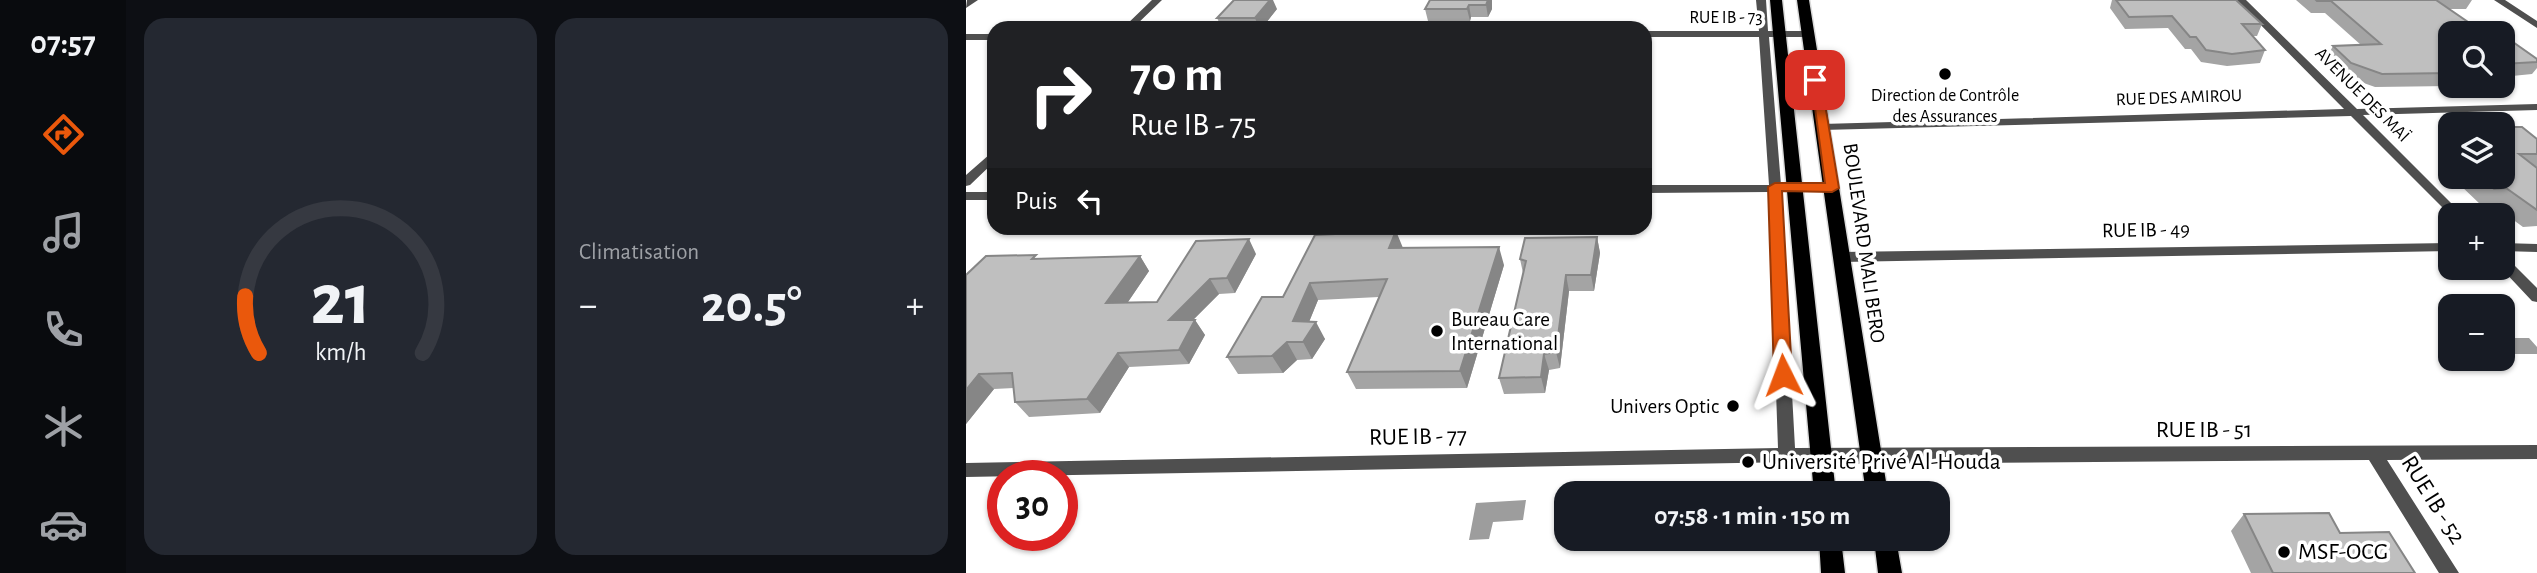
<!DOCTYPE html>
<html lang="fr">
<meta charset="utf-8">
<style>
body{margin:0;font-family:"Alegreya Sans",sans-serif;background:#242831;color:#f1f3f6;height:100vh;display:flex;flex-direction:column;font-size:26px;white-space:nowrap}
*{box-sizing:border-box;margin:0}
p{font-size:23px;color:#9ea1a6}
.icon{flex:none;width:38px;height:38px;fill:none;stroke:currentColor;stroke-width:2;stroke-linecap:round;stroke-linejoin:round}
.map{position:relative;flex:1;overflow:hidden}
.sheet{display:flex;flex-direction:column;gap:18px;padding:18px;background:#0d0f14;width:840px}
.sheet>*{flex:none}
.top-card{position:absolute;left:21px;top:21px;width:665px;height:214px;border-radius:21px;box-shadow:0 2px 5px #0004;background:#202124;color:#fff;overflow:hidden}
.fabs{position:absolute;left:1472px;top:21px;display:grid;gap:14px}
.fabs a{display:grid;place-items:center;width:77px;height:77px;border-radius:14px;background:#171b24;box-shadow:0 2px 5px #0004;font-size:35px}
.speed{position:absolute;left:21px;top:460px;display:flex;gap:14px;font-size:35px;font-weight:700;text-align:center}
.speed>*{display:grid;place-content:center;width:91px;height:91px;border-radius:50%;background:#171b24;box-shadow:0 2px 5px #0004;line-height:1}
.speed .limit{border:10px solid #d22;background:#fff;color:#111}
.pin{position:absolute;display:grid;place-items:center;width:60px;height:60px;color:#fff;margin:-30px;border-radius:14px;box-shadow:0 4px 10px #0006}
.me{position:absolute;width:77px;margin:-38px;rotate:357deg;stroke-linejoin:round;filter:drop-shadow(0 0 5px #0008)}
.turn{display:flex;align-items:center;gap:24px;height:147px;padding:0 28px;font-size:32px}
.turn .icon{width:91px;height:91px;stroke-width:2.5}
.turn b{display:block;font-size:49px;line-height:60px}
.then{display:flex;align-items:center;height:66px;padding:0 28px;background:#0003;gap:14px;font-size:26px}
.big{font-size:52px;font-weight:700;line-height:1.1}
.sheet .card{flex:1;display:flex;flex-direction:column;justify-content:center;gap:10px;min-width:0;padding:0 24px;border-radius:21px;background:#242831}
.sheet .dial{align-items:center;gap:0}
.dial svg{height:182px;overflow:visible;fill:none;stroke:#363941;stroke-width:7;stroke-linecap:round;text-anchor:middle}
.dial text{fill:#f1f3f6;stroke:none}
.heat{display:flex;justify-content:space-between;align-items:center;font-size:38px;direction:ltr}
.sheet .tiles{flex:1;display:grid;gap:18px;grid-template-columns:repeat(2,1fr)}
.trip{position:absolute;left:588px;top:481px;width:396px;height:70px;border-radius:21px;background:#171b24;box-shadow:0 2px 5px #0004;font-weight:700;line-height:70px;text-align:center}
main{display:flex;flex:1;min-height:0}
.menu{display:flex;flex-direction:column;width:126px;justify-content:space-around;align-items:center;background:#090b0e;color:#9ea1a6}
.menu .icon{width:49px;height:49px}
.menu .selected{color:#ea580c}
.menu b{font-size:32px;color:#f1f3f6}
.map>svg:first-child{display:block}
</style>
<main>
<nav class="menu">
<b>07:57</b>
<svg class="icon selected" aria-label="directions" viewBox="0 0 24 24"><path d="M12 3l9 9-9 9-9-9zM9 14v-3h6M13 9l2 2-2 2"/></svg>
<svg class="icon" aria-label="music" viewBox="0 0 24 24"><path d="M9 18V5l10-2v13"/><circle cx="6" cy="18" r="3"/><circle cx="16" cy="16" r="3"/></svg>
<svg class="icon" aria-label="phone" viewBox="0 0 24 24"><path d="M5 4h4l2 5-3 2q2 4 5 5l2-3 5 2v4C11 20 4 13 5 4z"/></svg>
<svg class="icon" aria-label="climate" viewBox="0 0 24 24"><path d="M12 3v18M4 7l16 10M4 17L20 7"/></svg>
<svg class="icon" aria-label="car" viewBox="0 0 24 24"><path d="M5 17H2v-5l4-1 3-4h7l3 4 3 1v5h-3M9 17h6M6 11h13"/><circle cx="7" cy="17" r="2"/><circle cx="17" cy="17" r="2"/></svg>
</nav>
<section class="sheet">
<div class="tiles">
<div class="card dial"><svg viewBox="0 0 100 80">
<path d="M14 69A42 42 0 1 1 86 69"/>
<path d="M14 69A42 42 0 0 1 8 44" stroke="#ea580c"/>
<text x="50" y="56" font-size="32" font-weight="700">21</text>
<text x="50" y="72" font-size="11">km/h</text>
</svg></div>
<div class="card"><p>Climatisation</p>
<div class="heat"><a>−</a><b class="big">20.5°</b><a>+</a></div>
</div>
</div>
</section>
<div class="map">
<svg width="1571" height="573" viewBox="0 0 1571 573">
<rect width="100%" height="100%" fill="#fff"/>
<path fill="#9d9d9d" d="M1536,338H1563L1571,347V354H1537Z
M560,500L557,520L527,522L523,539L503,540L510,503Z"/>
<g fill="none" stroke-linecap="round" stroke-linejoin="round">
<defs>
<path id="primary" d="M804,0H816L870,494H848Z
M831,0H843L922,494H900Z
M853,539H875L879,573H855Z
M908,539H930L936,573H912Z"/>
</defs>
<use href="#primary" stroke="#dbdbdb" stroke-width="3"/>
<path fill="#4f4f4f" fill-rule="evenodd" d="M12,0L0,8L1,0Z
M790,0H800L802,31H842L847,34L842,37H803L815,185L866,184L872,188L866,192H815L829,448L1571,445V459L1421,460L1493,573H1473L1403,460L855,464L821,462L0,477V463L812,448L803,192L679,193V185H803L793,37H679V31H793Z
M1270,0H1280L1391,109L1571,104V110L1397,115L1497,215H1484L1385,116L856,130L850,127L856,124L1378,109Z
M1528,0H1539L1571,21V28Z
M0,34H28V40H0Z
M0,192H28V200H0Z
M1484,243V251L876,262L869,257L876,252Z
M1536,243L1571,244V252L1536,251Z
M1536,257L1541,258L1571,288V302L1566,301L1535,268H1536Z"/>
<path fill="#4f4f4f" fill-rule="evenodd" d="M186,0H196L167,28H157Z
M28,152V162L4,185L0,186V175L24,154Z"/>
<use href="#primary" fill="#000" fill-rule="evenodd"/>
</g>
<path fill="#a4a4a4" d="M464,0H526V9L522,17H505L504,21H462L459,9Z
M1146,0H1270L1296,24L1291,36H1286L1299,50L1294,63L1261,66L1235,62L1225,49H1219L1202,28L1159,29L1144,8Z
M1330,0H1506L1500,9H1483L1484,86L1409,87L1378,76L1360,59L1367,46L1395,45L1359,13H1345Z
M311,9L296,28H256L251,18Z
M1536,40L1571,59V68L1566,74L1536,77Z
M1547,127L1571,139V226L1557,227L1527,205H1515L1493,184L1499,177H1536L1538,140Z
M349,235L436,248L538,265L501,388L390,389L381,372L413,297L352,300L343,322L359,339L346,359L331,360L317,373L272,374L261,357L317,297Z
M631,237L634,253L628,291H603L594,368L583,370L579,393L538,394L533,378L557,273L554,259Z
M290,254L269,293L253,294L227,320H229L239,335L223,364L163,367L134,413L63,417L49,402L48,388L28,389L0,424V275L73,259L174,256L183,271L162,302H191Z
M1278,514L1374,533L1449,573H1285L1265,531Z"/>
<path fill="#868686" d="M304,0H307L311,9L296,28H293L289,18Z
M522,0H526V9L522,17L520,5Z
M503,5L505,17L504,21L501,9Z
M430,231L437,248H423Z
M631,237L634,253L628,291L625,275Z
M283,239L290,254L269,293L261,278Z
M533,247L538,265L501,388L494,371Z
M174,256L183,271L151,318L140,303Z
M600,275L603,291L594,368L590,352Z
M244,279L253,294L213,334L203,320Z
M344,283L352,300L336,339L327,321Z
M229,320L239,335L223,364L213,350Z
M350,322L359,339L346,359L337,342Z
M321,342L331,360L317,373L306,356Z
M152,353L163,367L134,413L121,399Z
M578,354L583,370L579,393L575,377Z
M13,374L28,389L0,424V390Z"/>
<path fill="#bfbfbf" stroke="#868686" stroke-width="2" d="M268,0H304L289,18H251Z
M464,0H522L520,5H503L501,9H459Z
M1150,0H1270L1296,24H1276L1299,50L1266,54L1240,50L1230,37H1224L1206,16L1163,17Z
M1350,0H1470L1518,33H1484V73L1416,74L1385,63L1367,46L1415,44L1365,1H1351Z
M1536,40H1544L1571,59V62L1536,64Z
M1503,114L1515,124H1494Z
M1547,127H1556L1571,139V154H1553L1571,168V210L1540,188L1528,189L1515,177H1536V139L1538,141Z
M430,231L423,248L533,247L494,371L381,372L421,279L344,283L327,321L350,322L337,342H321L306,356L261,357L296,297H317L349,235Z
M631,237L625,275H600L590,352L578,354L575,377L533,378L560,261L554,259L559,238Z
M283,239L261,278L244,279L203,320H229L213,350L152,353L121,399L49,402L46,373L13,374L0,390V275L20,256L70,255L66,259L174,256L140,303L191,302L230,241Z
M1363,513L1374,533L1423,532L1449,573H1307L1278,514Z"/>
<path fill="#ea580c" stroke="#983908" stroke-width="2" d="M845,78L855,80L873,188L866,192L816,191L826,375L823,379H811L808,375L802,187L809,183H859Z"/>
<g fill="#000" stroke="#fff" stroke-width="2.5">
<circle cx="979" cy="74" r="7"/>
<circle cx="471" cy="331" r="7"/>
<circle cx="767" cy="406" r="7"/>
<circle cx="782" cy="462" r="7"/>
<circle cx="1318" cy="552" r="7"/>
</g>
<g text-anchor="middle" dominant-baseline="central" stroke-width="7" stroke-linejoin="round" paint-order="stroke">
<g font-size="18" fill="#000" stroke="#fff">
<text x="760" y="18">RUE IB - 73</text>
<text transform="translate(1396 95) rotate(45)">AVENUE DES MAÏ</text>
<text transform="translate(1213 98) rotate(-2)">RUE DES AMIROU</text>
</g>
<g font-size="18" fill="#000" stroke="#fff">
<text x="979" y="96">Direction de Contrôle<tspan x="979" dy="21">des Assurances</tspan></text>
</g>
<g font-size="21" fill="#000" stroke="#fff">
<text transform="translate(1180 230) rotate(-1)">RUE IB - 49</text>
<text transform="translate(898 243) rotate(82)">BOULEVARD MALI BERO</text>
</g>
<g font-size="21" fill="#000" stroke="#fff" text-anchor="start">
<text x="485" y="319">Bureau Care<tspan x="485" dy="24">International</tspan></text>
<text x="753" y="406" text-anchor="end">Univers Optic</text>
</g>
<g font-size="24" fill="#000" stroke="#fff">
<text x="1238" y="430">RUE IB - 51</text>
<text transform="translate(452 437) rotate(-1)">RUE IB - 77</text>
<text transform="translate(1467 500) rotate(58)">RUE IB - 52</text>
</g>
<g font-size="24" fill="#000" stroke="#fff" text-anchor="start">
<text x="796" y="462">Université Privé Al-Houda</text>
<text x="1332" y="552">MSF-OCG</text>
</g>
</g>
</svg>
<div class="fabs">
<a><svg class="icon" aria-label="search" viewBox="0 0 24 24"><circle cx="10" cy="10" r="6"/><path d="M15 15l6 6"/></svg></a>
<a><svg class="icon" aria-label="layers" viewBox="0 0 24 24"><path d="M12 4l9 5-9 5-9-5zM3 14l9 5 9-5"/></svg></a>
<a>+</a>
<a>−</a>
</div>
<div class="speed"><div class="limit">30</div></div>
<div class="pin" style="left:849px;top:80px;background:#d93025"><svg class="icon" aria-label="arrive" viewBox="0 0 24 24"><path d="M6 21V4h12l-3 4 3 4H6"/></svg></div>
<svg class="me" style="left:817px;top:375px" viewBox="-20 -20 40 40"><path d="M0-17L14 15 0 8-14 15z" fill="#ea580c" stroke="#fff" stroke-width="4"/></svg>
<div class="trip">07:58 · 1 min · 150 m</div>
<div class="top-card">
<div class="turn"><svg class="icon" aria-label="right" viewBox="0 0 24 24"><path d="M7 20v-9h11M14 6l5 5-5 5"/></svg><div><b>70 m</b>Rue IB - 75</div></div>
<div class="then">Puis<svg class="icon" aria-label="left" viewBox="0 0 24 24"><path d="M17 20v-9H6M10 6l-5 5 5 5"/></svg></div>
</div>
</div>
</main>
